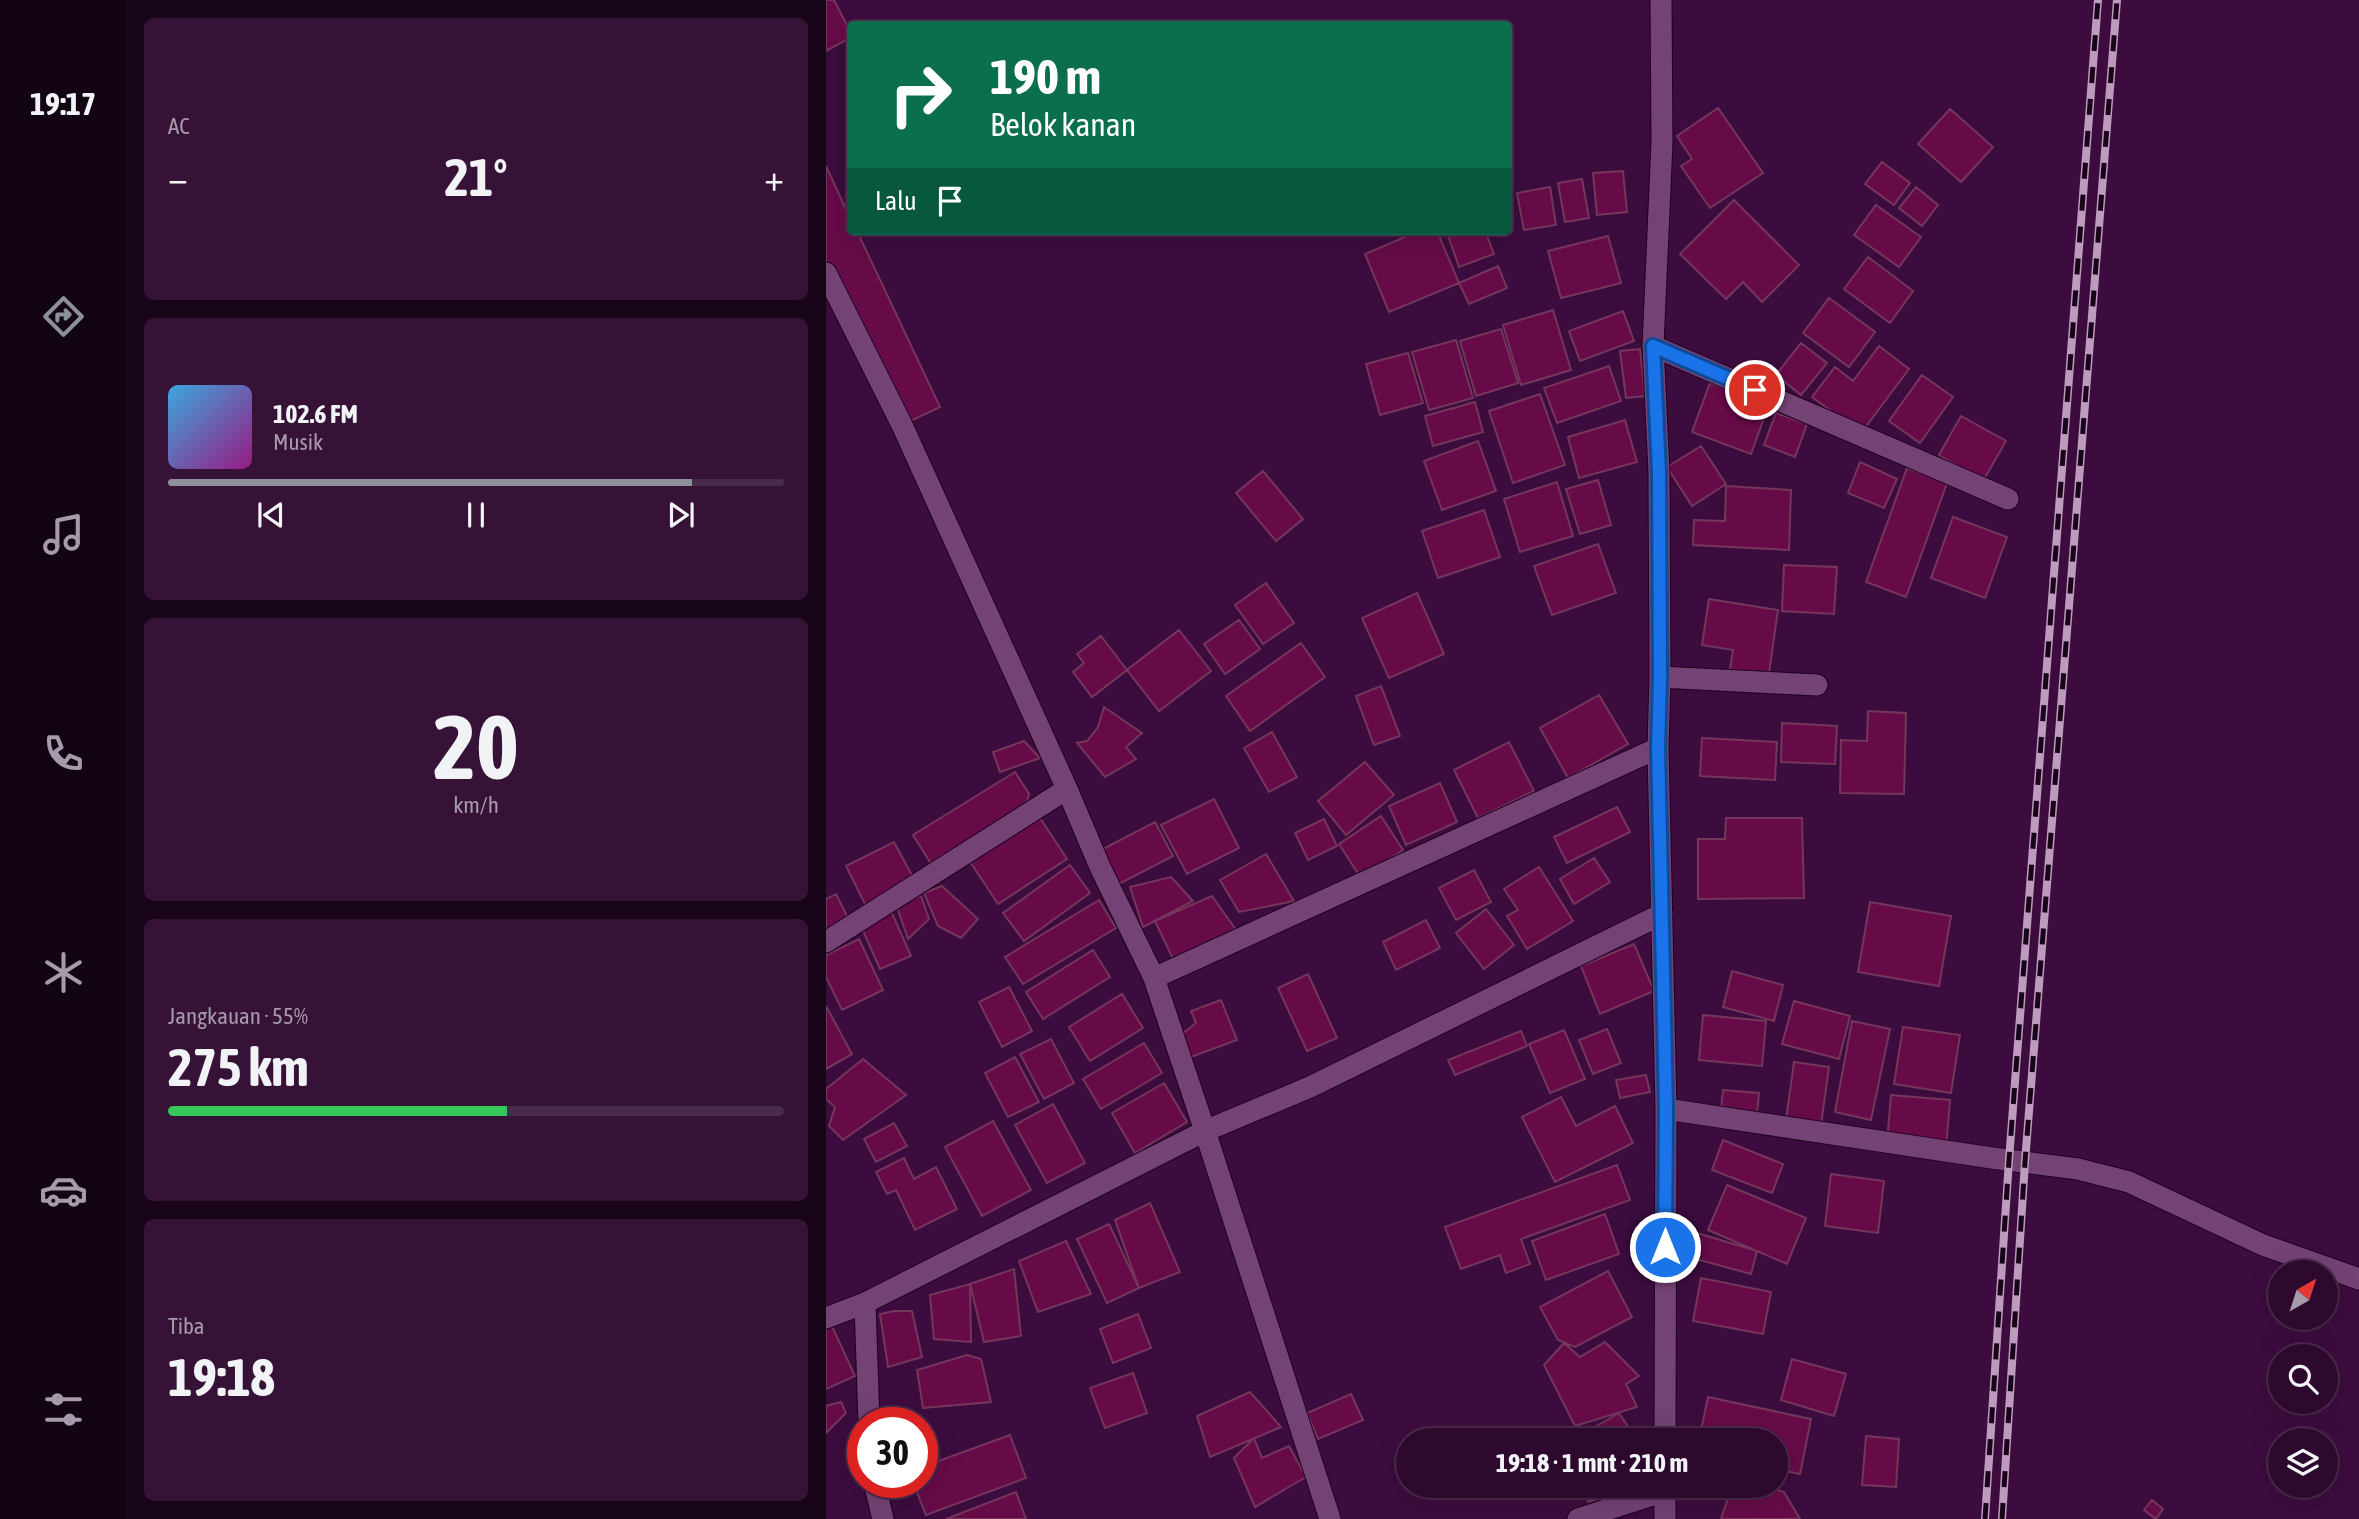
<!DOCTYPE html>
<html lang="id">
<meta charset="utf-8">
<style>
body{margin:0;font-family:"Asap Condensed",sans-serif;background:#351236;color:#f1f3f6;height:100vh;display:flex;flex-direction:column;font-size:26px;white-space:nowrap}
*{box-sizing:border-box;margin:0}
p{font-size:23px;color:#a79aaa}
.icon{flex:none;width:38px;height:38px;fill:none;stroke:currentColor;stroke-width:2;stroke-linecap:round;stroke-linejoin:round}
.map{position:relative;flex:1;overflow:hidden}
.details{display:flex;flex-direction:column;gap:18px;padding:18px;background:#190519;width:700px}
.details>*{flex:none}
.top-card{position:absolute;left:21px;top:21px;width:665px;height:214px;border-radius:7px;box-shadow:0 7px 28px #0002,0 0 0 2px #482a4a;background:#0b6e4f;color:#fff;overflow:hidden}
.needle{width:46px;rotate:39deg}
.tools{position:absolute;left:1442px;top:1260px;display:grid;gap:14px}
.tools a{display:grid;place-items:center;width:70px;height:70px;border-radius:50%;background:#2d092e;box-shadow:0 7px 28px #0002,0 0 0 2px #482a4a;font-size:35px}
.speed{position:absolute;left:21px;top:1407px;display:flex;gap:14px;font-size:35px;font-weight:700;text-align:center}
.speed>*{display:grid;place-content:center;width:91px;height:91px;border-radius:50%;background:#2d092e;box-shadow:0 7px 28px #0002,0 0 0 2px #482a4a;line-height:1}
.speed .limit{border:10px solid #d22;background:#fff;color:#111}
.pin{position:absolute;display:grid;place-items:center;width:60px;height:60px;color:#fff;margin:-30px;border:4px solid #fff;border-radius:50%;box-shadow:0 2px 7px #0007}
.me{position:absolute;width:77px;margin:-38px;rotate:0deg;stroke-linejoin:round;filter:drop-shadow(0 0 5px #0008)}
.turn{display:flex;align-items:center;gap:24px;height:147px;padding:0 28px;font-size:32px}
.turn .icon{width:91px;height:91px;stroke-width:2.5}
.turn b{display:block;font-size:49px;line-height:60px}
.then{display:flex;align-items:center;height:66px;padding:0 28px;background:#0003;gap:14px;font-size:26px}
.big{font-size:52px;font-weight:700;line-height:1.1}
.details .card{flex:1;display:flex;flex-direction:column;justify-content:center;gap:10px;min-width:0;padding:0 24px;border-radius:10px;background:#351236}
.details .dial{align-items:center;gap:0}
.dial b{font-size:91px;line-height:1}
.song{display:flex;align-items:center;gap:21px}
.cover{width:84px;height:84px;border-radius:10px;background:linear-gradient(135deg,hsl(200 70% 55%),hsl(310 70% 35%))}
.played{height:7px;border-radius:4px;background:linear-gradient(90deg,#8c9099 85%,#482a4a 85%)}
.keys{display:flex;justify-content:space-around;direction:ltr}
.heat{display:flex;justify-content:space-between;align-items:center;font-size:38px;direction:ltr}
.charge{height:10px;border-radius:5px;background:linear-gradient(90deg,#34c759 55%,#482a4a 0)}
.trip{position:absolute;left:570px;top:1428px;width:392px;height:70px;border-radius:35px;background:#2d092e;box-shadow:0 7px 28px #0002,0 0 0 2px #482a4a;font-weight:700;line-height:70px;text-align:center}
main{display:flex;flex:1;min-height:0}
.tab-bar{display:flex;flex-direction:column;width:126px;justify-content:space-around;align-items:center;background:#120412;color:#a79aaa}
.tab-bar .icon{width:49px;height:49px}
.tab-bar .selected{color:#8c9099}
.tab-bar b{font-size:32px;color:#f1f3f6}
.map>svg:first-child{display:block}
</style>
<main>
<nav class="tab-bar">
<b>19:17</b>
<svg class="icon selected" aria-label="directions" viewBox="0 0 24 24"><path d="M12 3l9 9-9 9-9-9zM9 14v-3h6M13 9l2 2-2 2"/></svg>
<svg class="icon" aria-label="music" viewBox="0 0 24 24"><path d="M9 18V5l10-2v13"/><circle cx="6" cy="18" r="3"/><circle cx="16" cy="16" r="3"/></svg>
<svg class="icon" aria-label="phone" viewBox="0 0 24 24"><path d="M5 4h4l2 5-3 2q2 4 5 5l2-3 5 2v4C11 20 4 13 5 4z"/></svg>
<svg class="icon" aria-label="climate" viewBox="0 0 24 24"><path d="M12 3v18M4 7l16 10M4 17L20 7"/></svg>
<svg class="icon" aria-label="car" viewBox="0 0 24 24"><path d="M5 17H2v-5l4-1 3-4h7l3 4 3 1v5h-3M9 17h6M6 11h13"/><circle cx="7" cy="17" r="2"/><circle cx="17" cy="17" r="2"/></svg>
<svg class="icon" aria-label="filters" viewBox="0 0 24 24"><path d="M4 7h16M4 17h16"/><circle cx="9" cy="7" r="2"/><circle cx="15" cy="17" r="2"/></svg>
</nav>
<section class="details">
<div class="card"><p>AC</p>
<div class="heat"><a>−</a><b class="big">21°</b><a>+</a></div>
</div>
<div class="card">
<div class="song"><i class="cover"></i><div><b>102.6 FM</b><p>Musik</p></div></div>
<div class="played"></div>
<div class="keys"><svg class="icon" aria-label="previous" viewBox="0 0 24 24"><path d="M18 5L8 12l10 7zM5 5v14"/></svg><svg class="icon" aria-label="pause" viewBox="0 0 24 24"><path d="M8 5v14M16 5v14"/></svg><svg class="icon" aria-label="next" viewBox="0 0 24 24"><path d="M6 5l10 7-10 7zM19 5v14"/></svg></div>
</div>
<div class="card dial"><b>20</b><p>km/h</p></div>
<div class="card"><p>Jangkauan · 55%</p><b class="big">275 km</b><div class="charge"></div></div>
<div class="card"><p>Tiba</p><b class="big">19:18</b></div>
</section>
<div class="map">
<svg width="1533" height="1519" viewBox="0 0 1533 1519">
<rect width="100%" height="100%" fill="#3c0c3e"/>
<path fill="#660b48" stroke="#75365b" stroke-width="2" d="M0,0H8L24,31V38L0,51Z
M892,108L937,173L884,208L855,166L866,159L851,136Z
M1124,109L1167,147L1135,182L1092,144Z
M1056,162L1084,183L1068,205L1039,184Z
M0,166L24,218V231H31L114,407L76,425L0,264Z
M797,171L801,212L771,215L767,173Z
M756,179L763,218L739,222L732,183Z
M724,187L730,225L698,230L691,193Z
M1090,187L1112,205L1096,226L1073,208Z
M908,200L973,265L936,302L917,282L900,299L854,254Z
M1050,205L1095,237L1073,267L1028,235Z
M593,231H611L633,283L563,312L539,254Z
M626,231H659L668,254L633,267L621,233Z
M782,236L795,283L735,298L722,251Z
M1042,257L1087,291L1064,323L1018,289Z
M672,266L681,288L643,304L633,283Z
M1003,298L1049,332L1023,367L977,333Z
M727,310L745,370L695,385L677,325Z
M797,311L808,341L754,361L743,331Z
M675,329L692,383L650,396L634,341Z
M630,340L647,398L603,410L586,352Z
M975,343L1001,363L975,395L950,375Z
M1053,346L1083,369L1035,433L986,397L1009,367L1027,381Z
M814,349L819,396L800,398L794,351Z
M582,353L597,403L554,415L540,364Z
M783,366L795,401L731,423L718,388Z
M1096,375L1127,397L1094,443L1063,421Z
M884,383L943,404L925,454L866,432Z
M714,394L739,465L687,483L663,411Z
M649,402L657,432L607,446L599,416Z
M950,413L981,424L969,457L938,445Z
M1135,416L1180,441L1157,481L1113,455Z
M799,420L811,462L753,478L742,437Z
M652,441L670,491L616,510L598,461Z
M875,446L900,484L866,506L841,467Z
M1034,462L1071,479L1058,508L1022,493Z
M1081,468L1121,483L1080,597L1040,582Z
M437,471L477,519L450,541L410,493Z
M772,480L785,525L754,534L740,489Z
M731,482L747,536L694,552L678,499Z
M900,486L965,490L963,550L867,545L868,520L899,521Z
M658,510L674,557L612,578L596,531Z
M1127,517L1181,537L1159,598L1105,578Z
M772,544L790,593L726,615L708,566Z
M958,565L1011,567L1008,614L956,611Z
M440,583L468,623L437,644L409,605Z
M591,593L618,654L563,678L536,618Z
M883,599L952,610L942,680L903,675L907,650L876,645Z
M413,620L434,649L399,674L378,644Z
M353,630L385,671L333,711L301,670Z
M275,636L301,670L266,697L247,672L258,663L251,654Z
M475,643L499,677L424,731L400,696Z
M555,686L574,736L548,745L530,696Z
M773,695L802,744L742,778L714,728Z
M278,707L316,733L300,747L310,759L279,777L251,743L261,741L272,727Z
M1042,711L1080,713L1078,794L1014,793L1015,740L1041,741Z
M956,723L1011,726L1009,764L955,762Z
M446,732L471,777L443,792L418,748Z
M876,738L951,742L949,780L874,776Z
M198,741L214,758L174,772L167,752Z
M683,742L708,791L652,818L628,770Z
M539,762L568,795L520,835L492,801Z
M189,772L203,794L198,813L109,870L87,835Z
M614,783L631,822L580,845L563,806Z
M388,799L413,848L361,874L335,825Z
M791,807L804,832L741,863L728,837Z
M212,815L241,859L172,904L143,860Z
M555,816L577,850L535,878L513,844Z
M900,818H976L978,898L872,899V839H899Z
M498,819L511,846L482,860L469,833Z
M329,822L347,856L291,885L273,851Z
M68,842L89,881L40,906L20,866Z
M440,854L468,901L413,912L394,880Z
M768,858L784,882L748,904L734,879Z
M244,865L264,893L198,941L177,913Z
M713,867L747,921L701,949L681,916L692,910L678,889Z
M648,870L665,902L630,920L613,888Z
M345,877L367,901L317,927L304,887Z
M116,886L152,919L135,938L112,926L98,893Z
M10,894L23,920L0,931V899Z
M95,896L103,919L82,939L70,904Z
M386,896L415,937L347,959L329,921Z
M273,900L290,928L197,984L179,957Z
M1044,902L1125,916L1113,986L1032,972Z
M660,909L688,945L658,969L630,933Z
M65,911L85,956L54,969L34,924Z
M600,920L614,948L570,970L557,942Z
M33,939L57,990L16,1010L0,977V955Z
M808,944L828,991L774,1014L755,966Z
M267,950L284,977L217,1019L200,992Z
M906,971L957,985L948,1021L897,1007Z
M482,974L511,1038L481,1051L452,988Z
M183,987L206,1031L176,1047L153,1002Z
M296,994L317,1028L264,1061L243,1027Z
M395,1000L411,1040L365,1057L356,1034L370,1023L365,1011Z
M968,1001L1024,1016L1013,1059L956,1044Z
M0,1006L26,1054L0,1069Z
M877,1015L940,1021L936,1066L873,1060Z
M1026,1021L1064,1029L1045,1120L1009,1112Z
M1077,1027L1134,1035L1125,1093L1068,1084Z
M781,1029L795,1063L767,1074L753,1040Z
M738,1030L759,1079L724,1093L703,1044Z
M695,1031L701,1046L629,1075L622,1060Z
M225,1039L248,1083L218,1099L194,1054Z
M318,1043L336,1073L275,1109L257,1079Z
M189,1057L213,1102L182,1117L159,1073Z
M37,1059L80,1095L17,1140L3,1126L9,1107L0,1099V1089Z
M968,1062L1003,1067L995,1125L960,1120Z
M820,1075L824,1092L794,1098L790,1080Z
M338,1083L361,1122L309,1153L286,1113Z
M897,1090L933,1093L931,1113L895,1110Z
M1065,1095L1124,1100L1120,1147L1061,1142Z
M735,1097L750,1126L789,1106L807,1143L729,1182L696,1117Z
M227,1104L259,1163L221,1183L189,1125Z
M167,1121L205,1190L156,1216L119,1147Z
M68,1123L81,1146L50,1162L38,1139Z
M897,1140L957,1164L946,1193L886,1170Z
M78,1158L88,1179L110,1167L131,1209L89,1230L70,1190L61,1194L50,1172Z
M791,1165L804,1200L695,1239L704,1264L680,1273L674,1255L635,1269L619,1227Z
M1005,1174L1058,1181L1052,1233L999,1226Z
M901,1185L980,1218L961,1264L882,1230Z
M324,1203L354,1272L313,1288L289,1220Z
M779,1214L793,1254L720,1280L706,1241Z
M283,1224L313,1288L281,1303L251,1239Z
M871,1233L931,1251L925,1274L870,1259Z
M240,1241L265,1294L212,1312L193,1261Z
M188,1269L195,1336L158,1342L144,1284Z
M782,1271L806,1317L749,1347L732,1340L714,1307Z
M875,1278L945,1292L937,1334L867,1321Z
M144,1284L145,1342L108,1339L104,1295Z
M68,1311H86L96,1357L62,1367L54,1314Z
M312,1314L325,1348L287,1363L274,1329Z
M4,1322L29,1376L0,1389V1324Z
M779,1342L813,1376L800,1384L811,1407L749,1426L718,1365L738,1343L754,1357Z
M141,1355L155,1359L165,1402L97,1408L91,1370Z
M966,1359L1020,1374L1008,1416L955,1400Z
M307,1373L321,1413L279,1428L264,1388Z
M424,1392L455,1427L384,1457L371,1416Z
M525,1394L537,1420L492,1439L481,1413Z
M882,1397L985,1419L974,1474L950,1469V1440H873Z
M15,1402L20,1413L0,1433V1406Z
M793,1413L811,1440H747Z
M184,1435L200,1478L100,1515L87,1482H96V1467Z
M1040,1436L1073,1439L1070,1487L1036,1485Z
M428,1438L436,1458L463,1446L480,1477L429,1507L408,1458Z
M757,1486H818L762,1502Z
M906,1486H937L958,1492L974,1519H895Z
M190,1492L200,1519H120Z
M1326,1500L1337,1509L1330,1519L1318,1510Z"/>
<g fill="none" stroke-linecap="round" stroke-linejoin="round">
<defs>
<path id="minor" d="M835,0L836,142L827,346L833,472L834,677L832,748L840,1109L839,1440
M0,273L76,425L241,789L274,867L328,978L379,1131L484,1087L836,914
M827,346L1182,499
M834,677L991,685
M0,942L241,789
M328,978L832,748
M840,1109L1166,1158L1252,1169L1303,1182L1437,1245L1533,1279
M39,1303L43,1423
M0,1318L39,1303L379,1131L504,1519
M48,1482L57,1519
M839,1486V1519
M752,1519L839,1491"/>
</defs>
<use href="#minor" stroke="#1e0020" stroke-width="23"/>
<use href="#minor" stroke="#744275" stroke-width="21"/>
<defs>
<path id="rail" d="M1159,1519L1183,1160L1272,0
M1176,1519L1199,1162L1291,0"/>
</defs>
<use href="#rail" stroke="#be9abf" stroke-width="8"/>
<use href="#rail" stroke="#19051a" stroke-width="5" stroke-dasharray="16" stroke-linecap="butt"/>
</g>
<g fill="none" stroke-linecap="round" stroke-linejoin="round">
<defs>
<path id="route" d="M839,1247L840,1109L832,748L834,677L833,472L827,346L929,390"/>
</defs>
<use href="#route" stroke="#114b97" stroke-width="18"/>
<use href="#route" stroke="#1a73e8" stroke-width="12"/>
</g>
</svg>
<div class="tools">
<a><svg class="needle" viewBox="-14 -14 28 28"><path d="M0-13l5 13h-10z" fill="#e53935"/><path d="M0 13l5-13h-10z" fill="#a79aaa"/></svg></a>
<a><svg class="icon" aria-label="search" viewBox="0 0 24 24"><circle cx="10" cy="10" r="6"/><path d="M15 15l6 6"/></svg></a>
<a><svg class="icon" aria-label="layers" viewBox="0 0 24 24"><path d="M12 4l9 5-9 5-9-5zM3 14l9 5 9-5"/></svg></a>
</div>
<div class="speed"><div class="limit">30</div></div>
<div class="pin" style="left:929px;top:390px;background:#d93025"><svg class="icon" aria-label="arrive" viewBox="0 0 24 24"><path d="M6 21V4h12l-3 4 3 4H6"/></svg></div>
<svg class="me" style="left:839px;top:1247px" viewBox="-20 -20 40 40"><circle r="17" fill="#1a73e8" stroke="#fff" stroke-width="3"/><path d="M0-11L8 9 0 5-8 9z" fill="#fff"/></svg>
<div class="trip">19:18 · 1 mnt · 210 m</div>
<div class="top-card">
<div class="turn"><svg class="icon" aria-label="right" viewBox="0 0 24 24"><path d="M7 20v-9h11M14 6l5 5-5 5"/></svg><div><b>190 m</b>Belok kanan</div></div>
<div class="then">Lalu<svg class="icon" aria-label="arrive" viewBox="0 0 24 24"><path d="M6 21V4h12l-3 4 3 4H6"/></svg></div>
</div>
</div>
</main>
